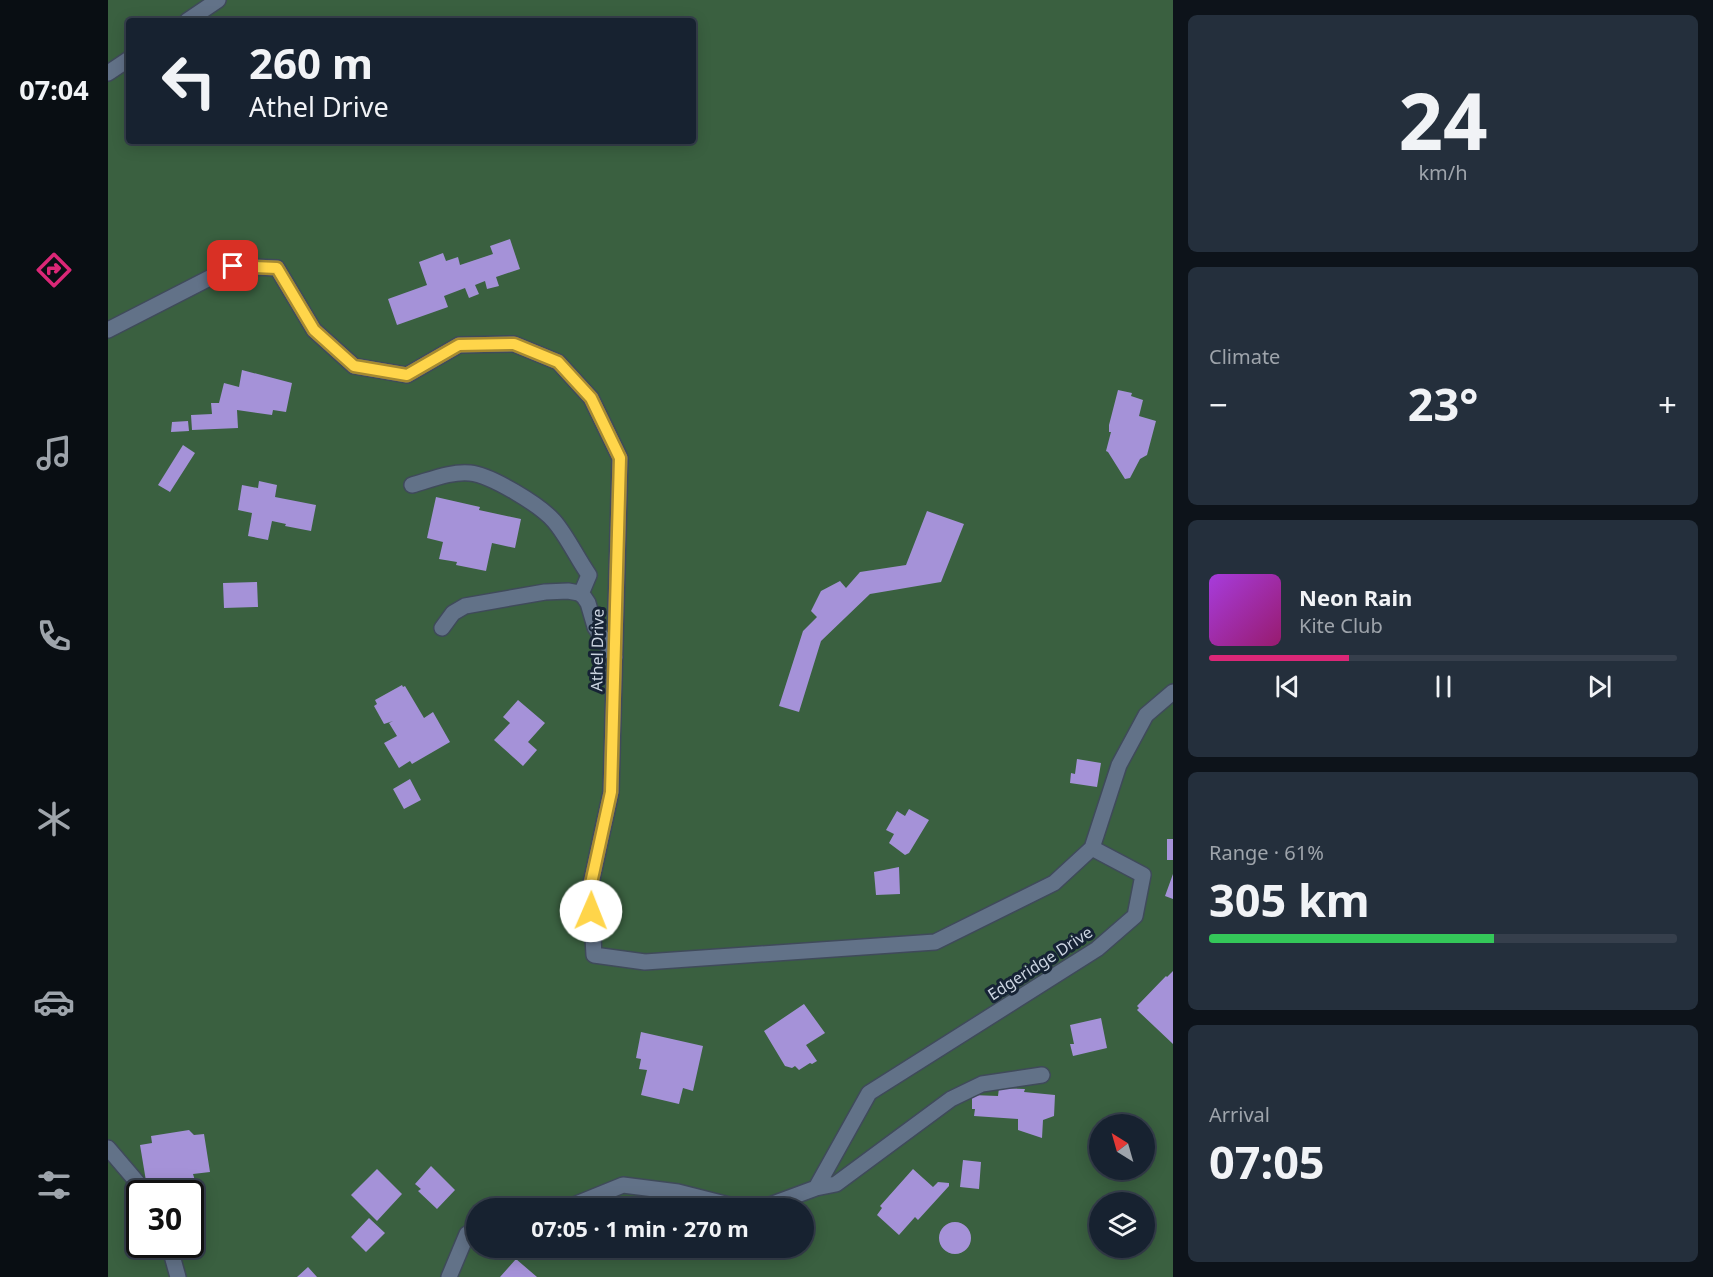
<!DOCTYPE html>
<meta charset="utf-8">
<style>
body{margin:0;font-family:"Noto Sans",sans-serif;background:#242f3c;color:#f1f3f6;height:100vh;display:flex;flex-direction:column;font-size:22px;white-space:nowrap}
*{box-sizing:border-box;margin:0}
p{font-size:20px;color:#9ea4ab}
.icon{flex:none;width:33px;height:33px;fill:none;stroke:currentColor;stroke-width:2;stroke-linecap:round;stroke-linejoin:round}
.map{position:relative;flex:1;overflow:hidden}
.drawer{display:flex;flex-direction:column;gap:15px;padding:15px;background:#0d131a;width:540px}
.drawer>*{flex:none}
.hud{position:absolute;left:18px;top:18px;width:570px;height:126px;border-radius:6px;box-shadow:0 3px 15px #0003,0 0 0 2px #363f4c;background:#172230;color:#f1f3f6;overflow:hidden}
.needle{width:39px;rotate:323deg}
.fabs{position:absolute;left:981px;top:1114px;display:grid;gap:12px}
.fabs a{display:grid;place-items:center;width:66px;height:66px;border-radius:50%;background:#172230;box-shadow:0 3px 15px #0003,0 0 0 2px #363f4c;font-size:30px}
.speed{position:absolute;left:18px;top:1180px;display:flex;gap:12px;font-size:30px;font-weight:700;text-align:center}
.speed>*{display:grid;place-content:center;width:78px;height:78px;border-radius:50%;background:#172230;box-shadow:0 3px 15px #0003,0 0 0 2px #363f4c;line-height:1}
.speed .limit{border:3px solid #111;border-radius:9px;background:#fff;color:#111}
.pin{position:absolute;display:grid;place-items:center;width:51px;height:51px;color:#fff;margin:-26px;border-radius:12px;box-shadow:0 3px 9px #0006}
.me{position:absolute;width:66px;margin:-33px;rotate:1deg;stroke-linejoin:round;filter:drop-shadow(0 0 4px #0008)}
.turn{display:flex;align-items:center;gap:21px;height:126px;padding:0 24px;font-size:27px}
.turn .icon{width:78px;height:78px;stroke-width:2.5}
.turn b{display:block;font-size:42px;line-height:51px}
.big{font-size:45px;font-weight:700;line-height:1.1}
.drawer .card{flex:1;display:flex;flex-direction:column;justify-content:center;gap:9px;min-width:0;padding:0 21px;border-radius:9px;background:#242f3c}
.drawer .dial{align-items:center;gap:0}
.dial b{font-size:78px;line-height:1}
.song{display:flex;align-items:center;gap:18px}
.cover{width:72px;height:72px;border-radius:9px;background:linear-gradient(135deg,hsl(280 70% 55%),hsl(320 70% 35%))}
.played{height:6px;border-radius:3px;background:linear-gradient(90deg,#db2777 30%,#363f4c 30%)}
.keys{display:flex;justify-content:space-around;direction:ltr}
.heat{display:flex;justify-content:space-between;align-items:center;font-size:33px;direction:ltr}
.charge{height:9px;border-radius:4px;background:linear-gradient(90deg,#34c759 61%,#363f4c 0)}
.trip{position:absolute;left:358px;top:1198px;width:348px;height:60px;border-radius:30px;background:#172230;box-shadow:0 3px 15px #0003,0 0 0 2px #363f4c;font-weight:700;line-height:60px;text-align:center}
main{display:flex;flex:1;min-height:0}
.tab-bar{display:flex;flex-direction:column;width:108px;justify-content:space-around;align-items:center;background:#090e13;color:#9ea4ab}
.tab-bar .icon{width:42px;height:42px}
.tab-bar .selected{color:#db2777}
.tab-bar b{font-size:27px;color:#f1f3f6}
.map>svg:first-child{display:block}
</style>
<main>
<nav class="tab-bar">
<b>07:04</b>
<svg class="icon selected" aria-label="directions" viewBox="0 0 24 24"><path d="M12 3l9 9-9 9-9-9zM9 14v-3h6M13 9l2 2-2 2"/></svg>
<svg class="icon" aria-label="music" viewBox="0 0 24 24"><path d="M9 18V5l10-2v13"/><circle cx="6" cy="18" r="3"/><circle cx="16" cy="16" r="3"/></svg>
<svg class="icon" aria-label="phone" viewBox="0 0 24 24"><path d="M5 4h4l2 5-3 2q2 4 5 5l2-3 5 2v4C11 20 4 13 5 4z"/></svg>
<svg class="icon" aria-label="climate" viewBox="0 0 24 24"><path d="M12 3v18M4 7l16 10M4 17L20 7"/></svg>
<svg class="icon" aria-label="car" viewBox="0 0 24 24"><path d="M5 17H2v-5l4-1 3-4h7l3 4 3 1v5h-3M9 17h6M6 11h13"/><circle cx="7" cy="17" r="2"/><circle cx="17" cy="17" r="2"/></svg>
<svg class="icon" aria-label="filters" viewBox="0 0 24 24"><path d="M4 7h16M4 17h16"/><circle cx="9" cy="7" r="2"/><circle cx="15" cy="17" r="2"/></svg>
</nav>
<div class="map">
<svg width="1065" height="1277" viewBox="0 0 1065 1277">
<rect width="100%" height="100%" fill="#1f2d40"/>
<path fill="#3a6040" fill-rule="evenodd" d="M0,0H1065V1277H0ZM21,21H585V141H21ZM992,1125H1036V1170H992ZM32,1194H82V1245H32ZM992,1203H1036V1248H992ZM369,1209H696V1248H369Z"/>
<path fill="#a592d8" d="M402,239L412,269L388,277L391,286L379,289L377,281L367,285L371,294L361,298L357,288L336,296L340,307L289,325L280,299L319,285L311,262L335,253L338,261L350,257L352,265L385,254L382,246Z
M134,370L184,383L178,412L165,410L164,415L129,410L130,428L84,430L83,415L104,414L103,403H111L116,383L131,387Z
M1010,390L1024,393L1023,396L1035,400L1031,416L1048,421L1039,455L1032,459L1022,478L1017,479L1000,452L998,451L1003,432H1001V425Z
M80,421L81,431L63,432L64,422Z
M75,445L87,453L62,492L50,485Z
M151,481L169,485L167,497L208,505L203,531L177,526L178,524L164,521L160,540L140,536L144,513L130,510L134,485L150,488Z
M328,497L372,507L371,510L413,519L407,548L384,543L378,571L348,565L349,562L331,559L335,542L319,538Z
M819,511L856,524L833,582L762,594L713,641L691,712L671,706L695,631L709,617L703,611L713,591L732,581L738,588L752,572L798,565Z
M149,582L150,607L116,608L115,583Z
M294,685L295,687L297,686L316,718L325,712L342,742L304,764L302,761L291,768L276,743L289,736L281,723L285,721L276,724L266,706L269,704L267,700Z
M410,700L437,723L420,742L429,750L415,766L386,740L402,723L395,717Z
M969,759L993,763L989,787L962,783L963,773L967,774Z
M302,779L313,800L296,809L285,789Z
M801,809L821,820L801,853L797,855L781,843L786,834L778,830L789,811L797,816Z
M1059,839H1065V860H1059Z
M791,867L792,894L768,895L766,872Z
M1065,874V899L1057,896Z
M1065,971V1044L1029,1010L1031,1008L1029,1006L1058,976L1059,977Z
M696,1004L717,1033L698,1045L709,1061L704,1064L702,1063L691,1070L687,1066L684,1068L677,1066L656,1031Z
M993,1018L999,1048L965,1056L962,1044H966L962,1025Z
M533,1032L595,1046L585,1091L575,1088L571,1104L533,1095L539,1070L531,1069L533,1059L528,1058Z
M891,1088L917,1089L916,1092L947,1095L946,1116L935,1120L934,1138L910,1130V1119L866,1116L867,1109H864V1095L890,1096Z
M81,1130L86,1135L96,1134L102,1172L85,1174L88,1184L74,1186L75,1188L43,1191V1186L39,1187L32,1145L44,1143L43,1136Z
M855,1160L873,1162L871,1189L852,1187Z
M323,1166L347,1190L329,1209L310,1191L313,1189L307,1184Z
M269,1169L294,1194L269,1221L243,1195Z
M805,1169L825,1187L830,1182L841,1183V1186L810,1220L807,1217L791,1235L769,1215L774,1208L772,1206Z
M261,1218L277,1233L258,1252L243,1237Z
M831 1238a16 16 0 1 1 32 0a16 16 0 1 1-32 0Z
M408,1259L429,1277H392Z
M200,1267L209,1277H189Z"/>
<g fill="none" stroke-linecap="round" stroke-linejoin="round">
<defs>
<path id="minor" d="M79,21L110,0
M0,73L21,59
M0,330L125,266L169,268L206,330L246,366L299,375L351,345L406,344L450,362L483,398L512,458L503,792L482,888L486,955L537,962L827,942L946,883L984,848
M304,485C322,480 344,471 362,473C383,475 432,505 446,521C459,536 469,558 481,575L473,594
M334,628L345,613L357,606L437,592L460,591L471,593L476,597L480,603L487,627L507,657
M0,1148L29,1182L35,1194
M708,1188L728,1184L843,1099L874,1084L934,1075
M456,1209L515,1185L570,1192L637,1209
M651,1209L708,1188L761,1093L989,949L1027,916L1035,875L984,848L1011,765L1038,715L1065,692
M61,1245L70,1277
M341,1277L359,1234L369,1229"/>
</defs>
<use href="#minor" stroke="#3f4a5a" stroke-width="18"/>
<use href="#minor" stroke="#627288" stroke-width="15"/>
</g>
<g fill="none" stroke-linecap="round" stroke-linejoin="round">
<defs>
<path id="route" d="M125,266L169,268L206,330L246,366L299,375L351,345L406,344L450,362L483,398L512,458L503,792L482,888L483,911"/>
</defs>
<use href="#route" stroke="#a68a30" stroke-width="15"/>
<use href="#route" stroke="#ffd54a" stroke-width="10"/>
</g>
<g text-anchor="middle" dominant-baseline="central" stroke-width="6" stroke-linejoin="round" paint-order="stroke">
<g font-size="16" fill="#cbd4e1" stroke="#162335">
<text transform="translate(489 650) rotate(-89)">Athel Drive</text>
<text transform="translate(932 963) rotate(-33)">Edgeridge Drive</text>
</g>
</g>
</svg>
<div class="fabs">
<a><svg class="needle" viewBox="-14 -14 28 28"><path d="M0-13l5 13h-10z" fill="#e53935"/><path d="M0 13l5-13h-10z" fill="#9ea4ab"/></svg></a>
<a><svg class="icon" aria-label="layers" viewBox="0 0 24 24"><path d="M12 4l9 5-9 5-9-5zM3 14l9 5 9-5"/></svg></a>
</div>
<div class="speed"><div class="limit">30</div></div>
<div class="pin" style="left:125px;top:266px;background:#d93025"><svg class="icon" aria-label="arrive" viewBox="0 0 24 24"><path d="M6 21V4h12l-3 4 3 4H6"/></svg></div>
<svg class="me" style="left:483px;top:911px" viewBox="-20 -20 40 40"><circle r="19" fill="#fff"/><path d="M0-13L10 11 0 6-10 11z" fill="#ffd54a"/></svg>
<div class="trip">07:05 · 1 min · 270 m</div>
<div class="hud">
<div class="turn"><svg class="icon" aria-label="left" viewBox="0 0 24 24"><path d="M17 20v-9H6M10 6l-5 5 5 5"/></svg><div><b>260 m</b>Athel Drive</div></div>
</div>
</div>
<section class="drawer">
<div class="card dial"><b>24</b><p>km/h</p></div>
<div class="card"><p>Climate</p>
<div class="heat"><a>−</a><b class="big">23°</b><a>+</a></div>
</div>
<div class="card">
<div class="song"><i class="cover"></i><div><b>Neon Rain</b><p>Kite Club</p></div></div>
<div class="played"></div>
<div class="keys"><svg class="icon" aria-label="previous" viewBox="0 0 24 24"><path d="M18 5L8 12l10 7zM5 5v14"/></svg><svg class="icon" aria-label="pause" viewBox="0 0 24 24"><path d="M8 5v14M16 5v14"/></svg><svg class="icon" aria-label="next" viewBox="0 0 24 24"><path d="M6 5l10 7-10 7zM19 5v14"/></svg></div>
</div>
<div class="card"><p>Range · 61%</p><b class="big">305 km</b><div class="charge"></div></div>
<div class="card"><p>Arrival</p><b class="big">07:05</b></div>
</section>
</main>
